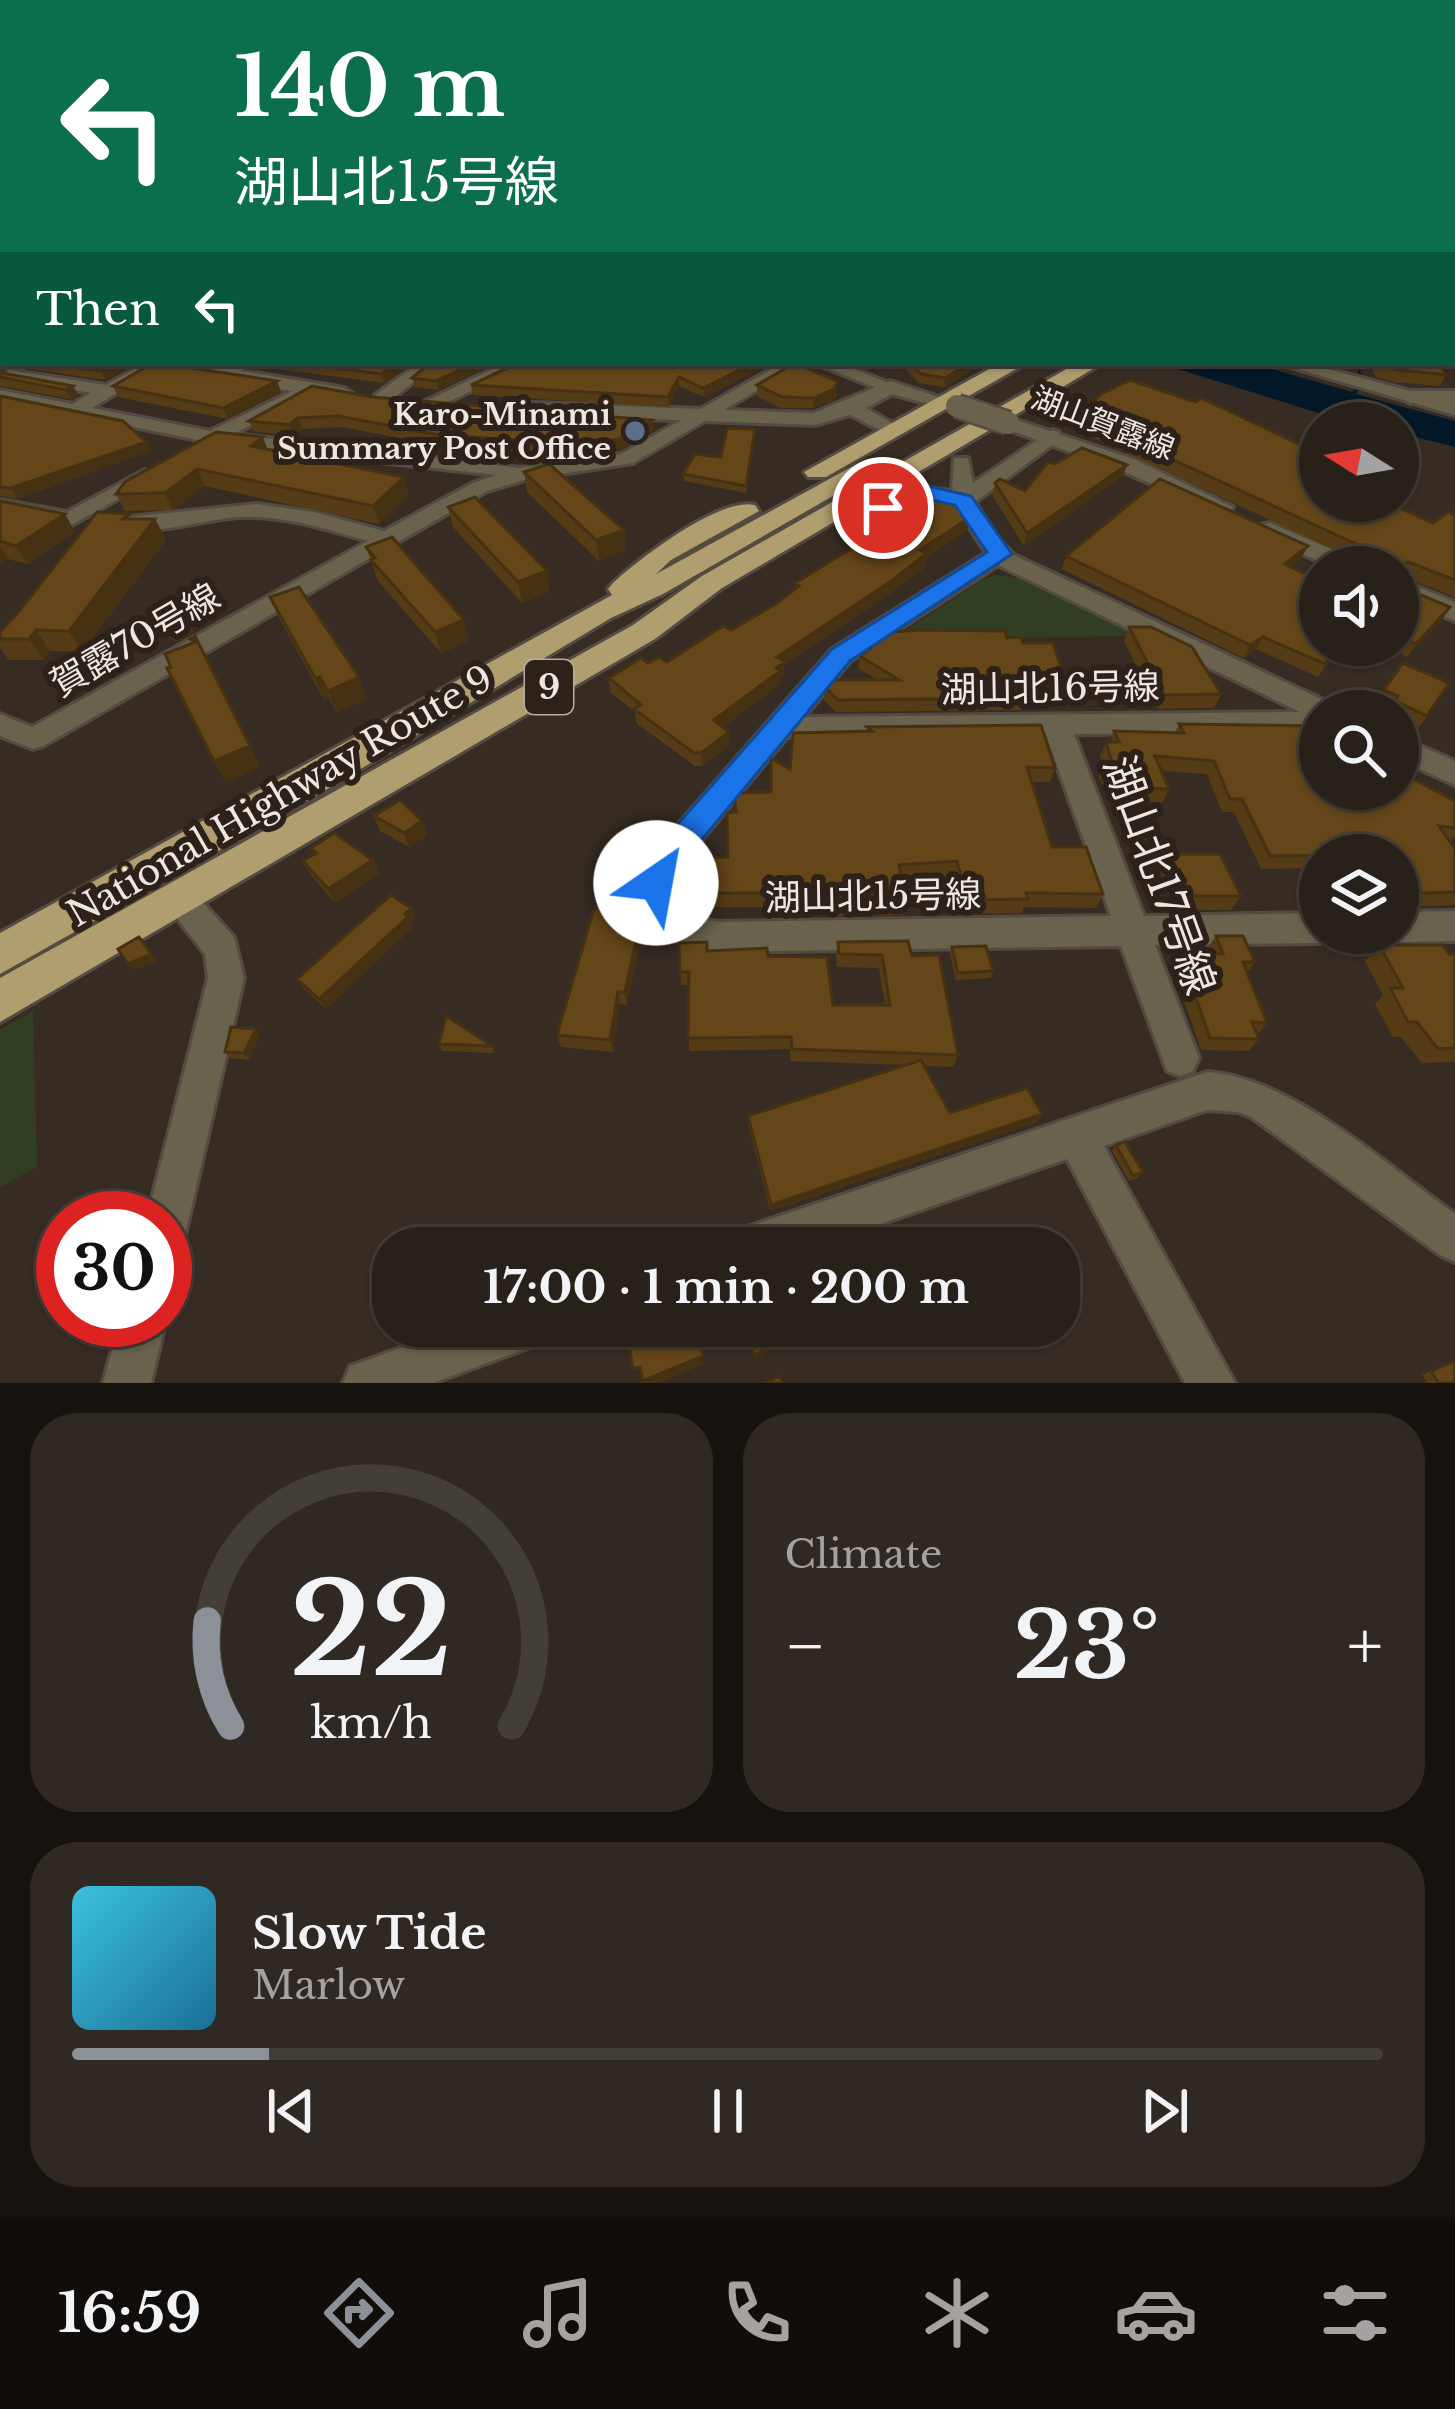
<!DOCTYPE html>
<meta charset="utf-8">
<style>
body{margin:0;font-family:"Libre Baskerville","Noto Sans JP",serif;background:#302923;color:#f1f3f6;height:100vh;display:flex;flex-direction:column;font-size:45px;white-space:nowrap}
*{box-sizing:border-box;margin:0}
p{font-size:39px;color:#a5a3a2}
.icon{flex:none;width:66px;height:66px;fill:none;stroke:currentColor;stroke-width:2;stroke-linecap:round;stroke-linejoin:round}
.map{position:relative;height:1383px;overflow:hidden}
.side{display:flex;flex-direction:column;gap:30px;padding:30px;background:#16120e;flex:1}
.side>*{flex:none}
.top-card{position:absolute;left:0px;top:0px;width:1455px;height:366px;box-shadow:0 3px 9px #0004,0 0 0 3px #443e39;background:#0b6e4f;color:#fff;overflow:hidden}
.needle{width:78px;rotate:281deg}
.buttons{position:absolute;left:1299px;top:402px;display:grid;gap:24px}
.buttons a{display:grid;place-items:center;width:120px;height:120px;border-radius:50%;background:#28211a;box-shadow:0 3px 9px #0004,0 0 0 3px #443e39;font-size:60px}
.speed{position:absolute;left:36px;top:1191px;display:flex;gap:24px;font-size:60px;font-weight:700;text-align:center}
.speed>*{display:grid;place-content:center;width:156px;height:156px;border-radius:50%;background:#28211a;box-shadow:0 3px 9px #0004,0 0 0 3px #443e39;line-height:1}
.speed .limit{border:18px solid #d22;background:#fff;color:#111}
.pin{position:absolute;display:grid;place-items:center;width:102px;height:102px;color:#fff;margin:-51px;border:6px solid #fff;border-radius:50%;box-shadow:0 3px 12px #0007}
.me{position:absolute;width:132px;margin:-66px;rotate:33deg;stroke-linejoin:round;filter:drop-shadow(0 0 9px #0008)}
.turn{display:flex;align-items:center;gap:42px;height:252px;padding:0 36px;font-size:54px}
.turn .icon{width:156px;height:156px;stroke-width:2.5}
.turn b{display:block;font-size:84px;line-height:102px}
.then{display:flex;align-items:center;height:114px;padding:0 36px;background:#0003;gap:24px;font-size:45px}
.big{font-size:90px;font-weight:700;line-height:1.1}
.side .card{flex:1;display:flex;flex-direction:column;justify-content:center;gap:18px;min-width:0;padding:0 42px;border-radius:48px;background:#302923}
.side .dial{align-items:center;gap:0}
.dial svg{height:312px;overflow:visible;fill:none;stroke:#443e39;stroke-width:7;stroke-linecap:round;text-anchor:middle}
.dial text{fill:#f1f3f6;stroke:none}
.song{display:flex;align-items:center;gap:36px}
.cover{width:144px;height:144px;border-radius:18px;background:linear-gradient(135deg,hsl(190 70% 55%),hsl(200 70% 35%))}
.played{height:12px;border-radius:6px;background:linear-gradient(90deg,#8c9099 15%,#443e39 15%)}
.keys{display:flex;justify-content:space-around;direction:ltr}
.heat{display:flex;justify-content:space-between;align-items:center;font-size:66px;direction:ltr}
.side .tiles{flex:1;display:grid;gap:30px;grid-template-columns:1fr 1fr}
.card:last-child{grid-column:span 2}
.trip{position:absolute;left:372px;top:1227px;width:708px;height:120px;border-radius:48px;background:#28211a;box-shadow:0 3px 9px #0004,0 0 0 3px #443e39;font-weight:700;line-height:120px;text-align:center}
.menu{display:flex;height:192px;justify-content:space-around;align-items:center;background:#100d0a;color:#a5a3a2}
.menu .icon{width:84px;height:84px}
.menu .active{color:#8c9099}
.menu b{font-size:54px;color:#f1f3f6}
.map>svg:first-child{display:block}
</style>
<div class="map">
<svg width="1455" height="1383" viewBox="0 0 1455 1383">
<rect width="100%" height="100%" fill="#362c23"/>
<path fill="#323e24" d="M997,575L1035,581L1148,636L893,639L983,579Z
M33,1011L37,1167L0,1187V1030Z"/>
<path fill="#031929" d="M1159,363H1251L1352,392L1361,382L1357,363L1364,382L1356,394L1455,421V447L1398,433V423L1347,422Z"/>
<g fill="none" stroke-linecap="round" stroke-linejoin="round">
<defs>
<path id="minor" d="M1455,229V238L1452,239V230Z
M145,363H167L92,408L210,431L307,384L316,389L313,393L234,434L520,468L621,454L782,363H804L633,463L528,479L487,491L43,746L33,749L0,736V714L32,727L368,541C326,529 284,515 239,517C199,520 158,536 118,528V518L257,504L314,512L384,531L473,483L496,475L213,443L0,400V390L72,404L91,393L8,378V370L106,385Z
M230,363H252L230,378H218V370Z
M406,363H429L433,367L387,403H375V395L412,368Z
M505,363H528L440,406L424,402Z
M814,363H839L899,387L884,391Z
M1277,363H1306L1455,403V415Z
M845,404H859L904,430L887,434L845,412Z
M1052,430L1059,432V440L975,502L996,536L1014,555L1332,704L1336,711H1320V732L1074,734L1144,916L1320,913V933H1335L1320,943L1155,945L1199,1058L1193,1071L1180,1076L1167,1071L1121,946L719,952C655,941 621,917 655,851L832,649L986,553L955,505L908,494V486L952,491L954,458H968L973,483ZM998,565L1300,712L804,717L850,661ZM1046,735L1111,916L719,922L690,917L678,909L672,883L679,867L787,737Z
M145,470L155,476L152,480L70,526L0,512V500L67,512Z
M1398,736L1455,761V785L1398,759Z
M178,884L190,888L234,937L244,978L186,1231L180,1246L165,1252V1218H147L208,978L205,954L161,898L166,888Z
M1455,911V941L1398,942L1384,933H1398V912Z
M1207,1072C1291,1077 1386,1165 1455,1214V1262L1440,1255L1251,1117L1238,1112L1207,1110L1104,1146L1235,1383H1185L1067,1159L812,1248H728L735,1233L750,1226Z
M165,1318L166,1320L151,1383H103L120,1320Z
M462,1326H551L544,1342L433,1383H343L350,1366Z"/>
<path id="tertiary" d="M150,363H195L344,388L354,394L344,400L160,369Z
M890,381L967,406L957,412L892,394L859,412L815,425L505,414L495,408L505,402L814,413Z
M1455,391V403H1410L1400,397L1410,391Z
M1008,417L1136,460L1233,507L1229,512H1213L1120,470L1001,427L997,423Z
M1270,523L1361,562L1365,567H1331L1261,535L1258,530L1261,525Z
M1398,579L1455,602V621L1398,597Z"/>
<path id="trunk" d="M1000,363H1027L826,477H808L804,472Z
M1077,363H1103L722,588L655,639L0,1022V978L633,625L702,576Z
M855,465L868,473L864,478L663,594L611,618L319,794L0,974V933L612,595L608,589L613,583C639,559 719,497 755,505L759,511L671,560L656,574Z"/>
</defs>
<use href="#minor" stroke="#534a41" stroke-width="6"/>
<use href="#tertiary" stroke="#534a41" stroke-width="6"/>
<use href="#trunk" stroke="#534a41" stroke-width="6"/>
<use href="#minor" fill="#69624d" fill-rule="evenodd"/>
<use href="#tertiary" fill="#69624d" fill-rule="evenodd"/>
<use href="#trunk" fill="#b09e6e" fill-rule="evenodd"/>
<defs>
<path id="tertiary-bridge" d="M957,406L1008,423"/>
</defs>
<use href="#tertiary-bridge" stroke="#534a41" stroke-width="27" stroke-linecap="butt"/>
<use href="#tertiary-bridge" stroke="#69624d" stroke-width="22"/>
</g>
<path fill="#563c16" d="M0,154H3V363H137L105,380L9,366L4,370L5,374L73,386L78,395L71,399L0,386V288H2V280H0V275H2V260H0V215L3,214L2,208L0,209V173L3,168L0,166Z
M1452,240H1455V272L1452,269Z
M1452,273H1455V342L1452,338Z
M254,363H404L405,368L384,383L255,366Z
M495,363L438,390L415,387L412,378Z
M772,363L704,397L679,386L669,407L473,395L471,385Z
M872,363H983L944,387L919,383L900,363L891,370Z
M1369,363H1439L1446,375L1440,386L1393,382L1376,377Z
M277,381L281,392L228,419L118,397L113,386Z
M757,385L837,393L834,400L813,408H781L757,396Z
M0,396L146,442L151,451L17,499L0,496Z
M372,397L652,420L653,431L620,450L577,456L436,445L342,427L302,429L293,436L253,431L249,421Z
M1078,416L1320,501L1433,523L1455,515V597L1402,576L1404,588L1442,620L1407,657L1382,645H1398V567H1371L1075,429Z
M755,435L746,493L684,481L683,474L721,457Z
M267,449L409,494L379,524L205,486L173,510L125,511L116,494Z
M1055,464L1123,476L1024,546L992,495L995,483L1025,491Z
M524,472L624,530L626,550L599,561L527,492Z
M0,501L65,514L75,532L28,564L8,559L0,564Z
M448,507L550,591L522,603L453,527Z
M894,513L969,518L967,531L927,557L925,567L892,592L784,665V675L780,679L779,685L723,727L729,732V746L702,766H695L636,723L635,712L610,692L609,678L648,663L667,662L731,630L776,604L794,590L795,583L892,524Z
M133,519H155L166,540L82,652L50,651L44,660H9L0,648V632Z
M366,547L469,641L441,653L378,581Z
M1066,556L1301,558L1291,567L1339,645L1318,677L1256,649L1244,658L1062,569Z
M270,597L367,699L336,712L329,698L324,700L279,618Z
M178,602L194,632L176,642L160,630L152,616Z
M1129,627L1221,694L1214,708L1158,709L1124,641Z
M1007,638L1023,643L1064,676L1060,688L1026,687L1030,698L1026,710L836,712L824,700L825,687L877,680L858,668L860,656Z
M1403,663L1427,716L1417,730L1398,721V711H1388L1375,704Z
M1179,724L1374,796L1378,789H1398L1455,801V836L1450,842L1455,849V904L1453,905L1398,907V855H1320V890L1310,868L1261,869L1234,812H1222L1207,774L1162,771L1169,789L1163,802H1144L1138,815L1114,814L1099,777L1103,767L1100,756L1106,742H1110L1114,731L1175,733Z
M867,727L1055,768L1050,782H1032L1052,847L1103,894L1096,908L1024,907L1022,913L963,914L953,875L901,879L906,901L902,915L833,916L831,899L763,902V907H708L707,899L680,900L678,865L728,857L735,812L734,793L771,792L790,769L867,731Z
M374,816L422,821L427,835L409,847L380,831Z
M311,848L373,860L379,874L335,903L311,875L303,861L314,854Z
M1166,854L1241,896L1231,910H1176L1159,868Z
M638,872L630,903L644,925L627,1005L620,1004L613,1052L561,1047L557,1035Z
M416,919L411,923L413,927L326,1009L304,989L297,979Z
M1216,936L1255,962L1247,973L1267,1023L1257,1035L1259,1039L1249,1051L1201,1050L1172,965L1180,953L1209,954L1207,949Z
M838,942L912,956L958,1055L953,1067L925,1066L950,1113L1042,1114L1038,1122L770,1211L748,1124V1116L905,1065L790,1061V1049L689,1051V985H681L679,943L707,951L768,956L833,1005H885L879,968L837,967L836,955Z
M1379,945L1455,954V1062L1422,1063L1401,1037H1393L1375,1004L1383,995L1365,961Z
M952,947L993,971L991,978L956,980L950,954Z
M260,1035L249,1060L230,1058L225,1052Z
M439,1044L492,1046L494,1053L442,1051Z
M1116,1145L1143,1172L1138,1178L1129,1181L1112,1151Z
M1455,1361V1383H1428L1422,1375Z"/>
<path fill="#463112" d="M3,357V363H7L9,366L4,370L7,382L0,366V360Z
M116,363H137L105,380L101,371Z
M396,363H404L405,368L384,383L381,374Z
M474,363H495L438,390L436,381Z
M754,363H772L704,397L703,388Z
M970,363H983L944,387L945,378Z
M679,377V386L669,407L668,397Z
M277,381L281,392L228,419L223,408Z
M838,382L834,400L813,408L814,398Z
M73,386L78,395L71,399L66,390Z
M298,418L302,429L293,436L289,425Z
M652,420L653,431L620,450L577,456L576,445Z
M263,437L269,454L251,446Z
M146,442L151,451L17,499L11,488Z
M1127,465L1123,476L1024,546L1027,533Z
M197,469L205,486L173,510L165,493Z
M1409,473L1402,485L1398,487V479Z
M404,477L409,494L379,524L373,506Z
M65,514L75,532L28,564L16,546Z
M969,518L967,531L927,557L925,567L892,592L784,665V675L780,679L779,685L715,733L714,720L777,657L920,550Z
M155,519L166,540L82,652L69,631Z
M624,530L626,550L599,561L596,540Z
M0,546L8,559L0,564Z
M1308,546L1301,558L1279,576L1285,564Z
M547,571L550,591L522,603L518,582Z
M1450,607L1442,620L1407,657L1416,644Z
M186,618L194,632L176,642L169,628Z
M464,620L469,641L441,653L435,632Z
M36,630L50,651L44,660L29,639Z
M195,636L261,767L226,783L214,761Z
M1263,637L1256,649L1244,658L1250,645Z
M320,677L329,698L324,700L315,678Z
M359,677L367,699L336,712L328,691Z
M729,732V746L702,766L701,753Z
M422,821L427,835L409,847L404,833Z
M636,858L638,872L628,913L626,900Z
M373,860L379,874L335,903L328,889Z
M411,908L416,919L411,923L413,927L326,1009L319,999Z
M642,912L644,925L627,1005L625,992Z
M151,954L157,961L134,970L128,964Z
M618,992L620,1004L613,1052L610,1040Z
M256,1029L260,1035L249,1060L244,1053Z
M1042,1114L1038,1122L770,1211L771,1205Z
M788,1340L787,1345L753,1359L754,1355Z
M703,1356L704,1364L658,1383H644L643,1381Z"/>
<path fill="#644619" stroke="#463112" stroke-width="3" d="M3,166V357L0,360L2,313H0V288H2V272H0V267H2V252H0V215L3,214L2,200H0V173Z
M1452,273H1455V312L1452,308Z
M47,363H116L101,371Z
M153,363H159L277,381L223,408L113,386Z
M297,363H396L381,374Z
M430,363H474L436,381L412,378Z
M518,363H754L703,388L679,377L668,397L471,385Z
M795,363L838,382L834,389L814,398L782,397L757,385Z
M910,363H970L945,378L921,374Z
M1381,363H1439L1446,375L1399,370L1382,365Z
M0,366L2,373L73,386L66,390L0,377Z
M1130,380L1196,402L1201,398L1320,454V501H1384L1433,523L1448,512L1455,515V580L1408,562L1402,565L1078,416L1101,394Z
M312,386L372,397L652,420L619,439L576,445L434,434L338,416L298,418L289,425L249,421Z
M0,396L123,421L146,442L11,488L0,487Z
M727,428L755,429L746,486L683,474L695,454L721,457Z
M216,432L263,437L251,446L404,477L373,506L197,469L165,493L116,494L125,482Z
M1082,448L1127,465L1027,533L995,483L1000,479L1025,491L1048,462L1055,464Z
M549,464L624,530L596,540L524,472Z
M1398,468L1409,473L1398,479Z
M1160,479L1308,546L1285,564L1320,582V645H1338L1325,664L1263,637L1250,645L1066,556Z
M930,490L959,502L969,518L920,550L927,553L894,579L777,657L785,662L776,668L780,671L714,720L729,732L701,753H694L634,709L641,705L609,678L641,658L648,663L659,657L667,662L723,626L731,630L776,604L799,586L795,583L887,527L901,517L894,513Z
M475,497L547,571L518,582L448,507Z
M0,501L65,514L16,546L0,541Z
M97,512L130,514L123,519H155L69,631L36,630L29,639H0V632L17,614Z
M392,537L464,620L435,632L371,560L375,558L366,547Z
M1401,567L1404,588L1450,607L1416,644L1398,636V570Z
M299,587L359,677L328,691L320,677L315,678L270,597Z
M178,602L186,618L169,628L152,616Z
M1129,627H1151L1192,647L1221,694L1164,695Z
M919,630L1005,631L1007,638L1021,637L1023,643H1053L1064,676L1021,674L1030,698L838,700L825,687L831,680H899L860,656L892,632Z
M195,636L250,746L214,761L167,668L171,667L165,654L195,642L190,639Z
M1403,663L1449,683L1427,716L1396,701L1398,696L1384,690Z
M1179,724L1320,726V789H1369L1375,797L1380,789H1398V771L1455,801V828L1439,826L1455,849V892L1398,894V855L1270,856L1242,799H1230L1214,761L1155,756L1169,789L1139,788L1144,801L1120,800L1105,763H1112L1106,742H1119L1114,731L1184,733Z
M1041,725L1055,768L1027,767L1052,847H1086L1103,894L1026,893L1028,899L967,900L957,861L899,865L906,901L835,902L833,885L763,888L764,893H707V885L680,886L678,865L681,858L728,857L727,813L736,812L734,793L771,792V758L790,769L793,733L872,731L867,727Z
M400,800L422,821L404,833L374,816Z
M334,833L373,860L328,889L303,861L316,853L311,848Z
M1166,854H1220L1241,896H1184Z
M636,858L626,900L642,912L625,992H618L610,1040L557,1035L593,912Z
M391,895L411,908L405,914L408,917L319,999L297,979Z
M1216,936H1243L1255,962H1243L1267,1023L1252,1022L1259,1039L1210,1038L1180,953L1223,954Z
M139,937L151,954L128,964L118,949Z
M908,941L912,956L939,955L958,1055L792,1049L791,1037L688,1038L689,972H680L679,943L707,942V951L767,948L768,956L827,957L833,1005H890L882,955L839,954L838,942Z
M1379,945H1443L1449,954H1455V1048L1438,1049L1417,1022H1408L1390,988H1403Z
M986,946L993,971L958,973L952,947Z
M446,1016L492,1046L439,1044Z
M231,1027L256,1029L244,1053L225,1052Z
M921,1060L950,1113L1027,1088L1042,1114L771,1205L748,1116Z
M1125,1142L1143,1172L1133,1176L1116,1145Z
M626,1326H695L703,1356L643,1381L640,1367L633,1369Z
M745,1326H783L788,1340L754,1355Z
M1455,1361V1383H1439L1431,1371Z
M780,1376L782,1383H765Z"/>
<linearGradient id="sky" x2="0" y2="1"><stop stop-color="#1e1813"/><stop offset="0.44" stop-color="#4c4b50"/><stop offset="1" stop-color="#4c4b50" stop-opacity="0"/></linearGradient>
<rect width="1455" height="347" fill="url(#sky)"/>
<path fill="#1a73e8" stroke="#114b97" stroke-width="3" d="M915,483L971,496L1012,554L850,661L679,867L668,893L656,897L644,893L640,883L655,850L832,649L987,552L955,505L918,497L883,515L872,508Z"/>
<circle fill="#5c6f8a" stroke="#2c221a" stroke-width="4.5" cx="635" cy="431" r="12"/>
<g text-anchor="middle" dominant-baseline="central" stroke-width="12" stroke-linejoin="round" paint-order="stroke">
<g font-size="30" font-weight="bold" fill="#eee7e1" stroke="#2c221a" text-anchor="end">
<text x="611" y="414">Karo-Minami<tspan x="611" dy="34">Summary Post Office</tspan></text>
</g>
<g font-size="30" fill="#eee7e1" stroke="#2c221a">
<text transform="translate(1103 423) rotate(21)">湖山賀露線</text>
</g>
<rect fill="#2c221a" stroke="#b4aca5" stroke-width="3" x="525" y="660" width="48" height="54" rx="9"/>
<g font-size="33" font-weight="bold" fill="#eee7e1">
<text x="549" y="687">9</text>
</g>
<g font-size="36" fill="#eee7e1" stroke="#2c221a">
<text transform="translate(135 640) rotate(-30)">賀露70号線</text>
<text transform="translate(1050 688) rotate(-1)">湖山北16号線</text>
<text transform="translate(280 796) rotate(-30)">National Highway Route 9</text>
<text transform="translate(873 896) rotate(-1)">湖山北15号線</text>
</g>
<g font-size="42" fill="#eee7e1" stroke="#2c221a">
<text transform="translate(1160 875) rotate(70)">湖山北17号線</text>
</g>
</g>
</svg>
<div class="buttons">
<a><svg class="needle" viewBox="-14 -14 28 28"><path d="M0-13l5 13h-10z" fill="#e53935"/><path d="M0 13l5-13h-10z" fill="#a5a3a2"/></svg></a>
<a><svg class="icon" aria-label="sound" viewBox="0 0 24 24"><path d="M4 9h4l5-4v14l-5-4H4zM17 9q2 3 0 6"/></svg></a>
<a><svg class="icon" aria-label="search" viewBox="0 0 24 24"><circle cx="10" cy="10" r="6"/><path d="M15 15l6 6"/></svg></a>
<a><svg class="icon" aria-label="layers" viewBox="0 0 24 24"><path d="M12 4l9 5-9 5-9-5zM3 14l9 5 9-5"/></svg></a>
</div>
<div class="speed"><div class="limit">30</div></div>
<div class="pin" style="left:883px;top:508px;background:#d93025"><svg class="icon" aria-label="arrive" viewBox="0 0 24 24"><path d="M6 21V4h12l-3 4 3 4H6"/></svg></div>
<svg class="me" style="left:656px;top:883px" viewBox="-20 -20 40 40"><circle r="19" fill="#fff"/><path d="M0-13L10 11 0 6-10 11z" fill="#1a73e8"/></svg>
<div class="trip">17:00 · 1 min · 200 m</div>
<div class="top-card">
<div class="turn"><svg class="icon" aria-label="left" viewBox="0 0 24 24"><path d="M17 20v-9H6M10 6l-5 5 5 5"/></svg><div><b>140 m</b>湖山北15号線</div></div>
<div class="then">Then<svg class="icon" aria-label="left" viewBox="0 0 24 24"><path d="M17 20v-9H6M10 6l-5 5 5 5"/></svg></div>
</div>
</div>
<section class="side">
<div class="tiles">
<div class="card dial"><svg viewBox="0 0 100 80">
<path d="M14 69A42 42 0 1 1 86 69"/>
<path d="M14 69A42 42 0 0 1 8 42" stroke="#8c9099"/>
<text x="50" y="56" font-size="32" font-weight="700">22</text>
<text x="50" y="72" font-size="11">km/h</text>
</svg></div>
<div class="card"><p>Climate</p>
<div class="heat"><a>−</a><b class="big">23°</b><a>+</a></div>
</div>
<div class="card">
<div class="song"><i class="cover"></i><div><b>Slow Tide</b><p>Marlow</p></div></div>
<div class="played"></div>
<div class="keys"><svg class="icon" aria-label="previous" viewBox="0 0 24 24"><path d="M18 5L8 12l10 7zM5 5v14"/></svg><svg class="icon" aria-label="pause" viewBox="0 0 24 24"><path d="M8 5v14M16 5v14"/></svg><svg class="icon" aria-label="next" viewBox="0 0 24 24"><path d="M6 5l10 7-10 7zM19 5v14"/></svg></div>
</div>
</div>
</section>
<nav class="menu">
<b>16:59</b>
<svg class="icon active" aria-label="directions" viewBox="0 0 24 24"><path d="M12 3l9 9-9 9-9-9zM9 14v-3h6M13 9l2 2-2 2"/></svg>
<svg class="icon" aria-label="music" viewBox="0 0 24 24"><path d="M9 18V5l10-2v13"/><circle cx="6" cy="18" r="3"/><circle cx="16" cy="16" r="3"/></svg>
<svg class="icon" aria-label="phone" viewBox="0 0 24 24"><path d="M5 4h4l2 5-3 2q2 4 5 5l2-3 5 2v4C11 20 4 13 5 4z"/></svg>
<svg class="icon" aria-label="climate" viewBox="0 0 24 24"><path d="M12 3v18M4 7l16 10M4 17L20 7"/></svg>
<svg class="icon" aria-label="car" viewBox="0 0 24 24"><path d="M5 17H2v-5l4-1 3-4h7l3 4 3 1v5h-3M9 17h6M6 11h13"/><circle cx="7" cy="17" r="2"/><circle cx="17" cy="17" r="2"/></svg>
<svg class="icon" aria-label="filters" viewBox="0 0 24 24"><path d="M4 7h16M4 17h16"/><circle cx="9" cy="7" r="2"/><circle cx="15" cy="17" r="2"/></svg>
</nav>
